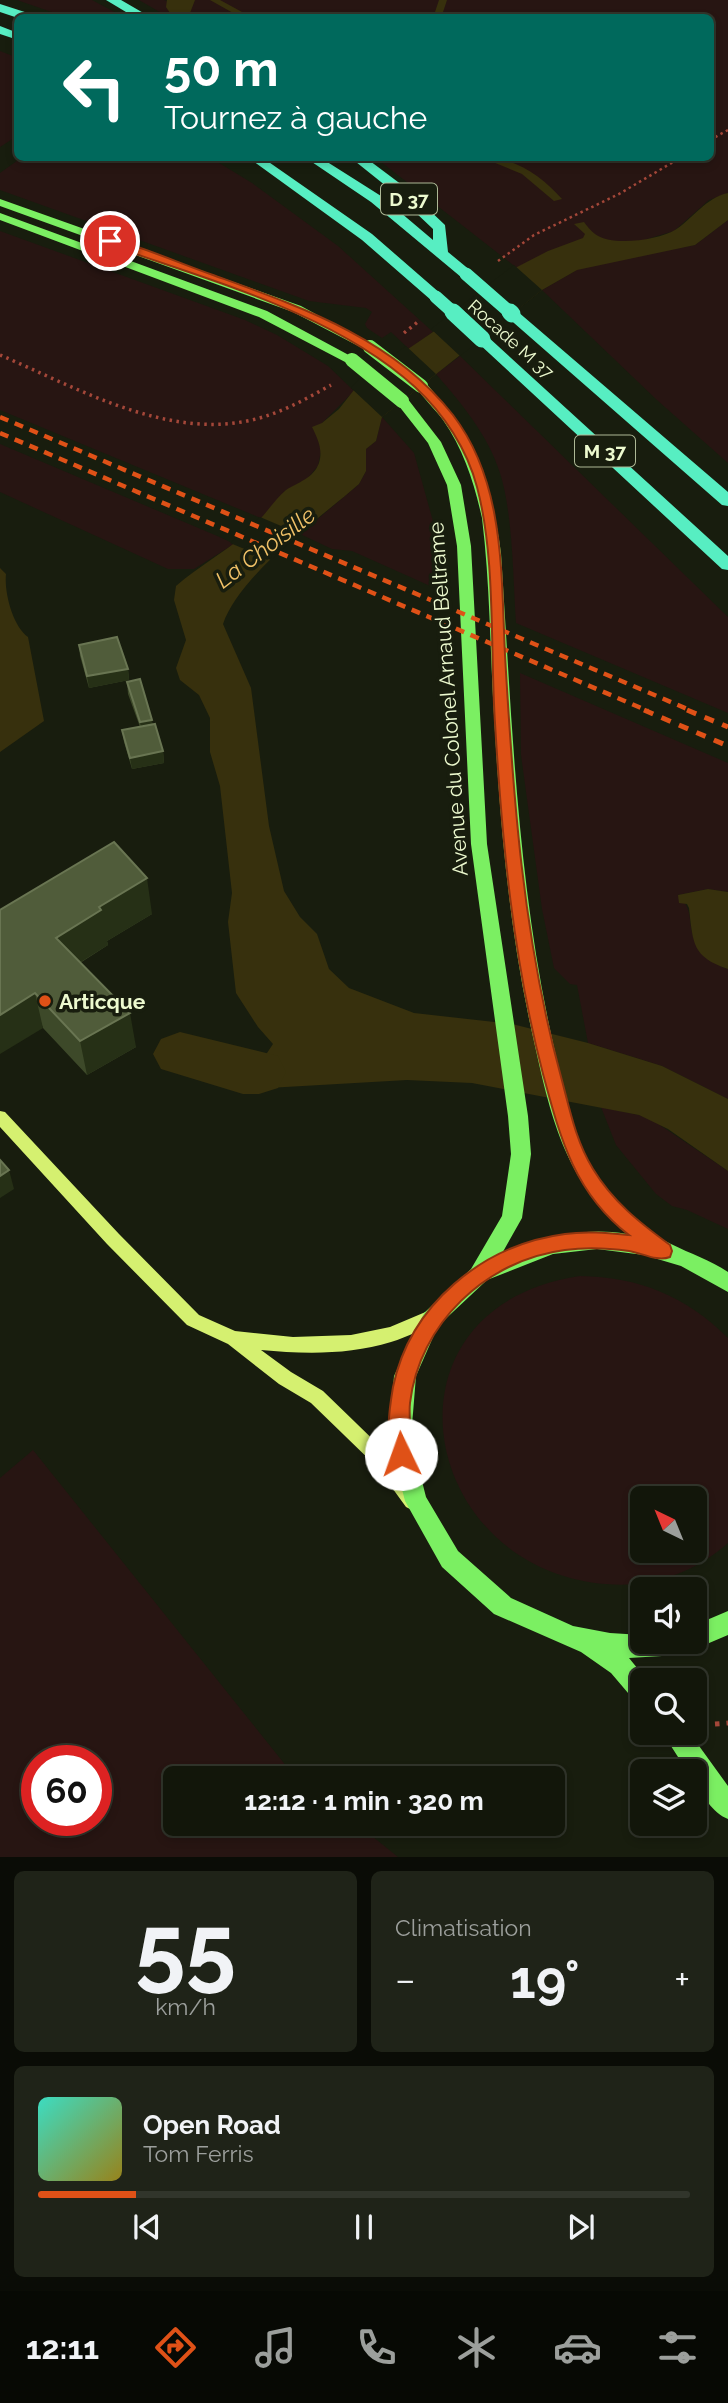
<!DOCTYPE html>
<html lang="fr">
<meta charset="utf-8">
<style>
body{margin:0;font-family:Raleway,sans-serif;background:#1f2318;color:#f1f3f6;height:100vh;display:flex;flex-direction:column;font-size:26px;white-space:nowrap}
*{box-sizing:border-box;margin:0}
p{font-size:23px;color:#9c9f9c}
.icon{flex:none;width:38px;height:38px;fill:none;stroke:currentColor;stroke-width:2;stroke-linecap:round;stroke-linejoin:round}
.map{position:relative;height:1857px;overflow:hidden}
.side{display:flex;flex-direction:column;gap:14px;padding:14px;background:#0a0c06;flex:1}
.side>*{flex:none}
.banner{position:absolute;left:14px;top:14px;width:700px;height:147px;border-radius:10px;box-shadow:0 4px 10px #0003,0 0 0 2px #31352b;background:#00695c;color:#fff;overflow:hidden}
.needle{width:46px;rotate:317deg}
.fabs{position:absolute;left:630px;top:1486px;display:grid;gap:14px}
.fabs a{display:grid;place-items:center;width:77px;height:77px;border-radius:10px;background:#12160a;box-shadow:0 4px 10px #0003,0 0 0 2px #31352b;font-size:35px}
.speed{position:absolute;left:21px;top:1745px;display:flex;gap:14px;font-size:35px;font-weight:700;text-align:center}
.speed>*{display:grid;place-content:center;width:91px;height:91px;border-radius:50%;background:#12160a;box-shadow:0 4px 10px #0003,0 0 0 2px #31352b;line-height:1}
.speed .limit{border:10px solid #d22;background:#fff;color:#111}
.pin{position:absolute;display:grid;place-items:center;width:60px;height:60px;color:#fff;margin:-30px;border:4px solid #fff;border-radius:50%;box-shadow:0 2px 7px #0007}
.me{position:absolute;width:77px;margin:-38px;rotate:357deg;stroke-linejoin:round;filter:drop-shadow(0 0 5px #0008)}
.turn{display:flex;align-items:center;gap:24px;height:147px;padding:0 35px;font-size:32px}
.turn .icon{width:91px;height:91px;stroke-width:2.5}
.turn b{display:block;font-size:49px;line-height:60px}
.big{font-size:52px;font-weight:700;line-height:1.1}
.side .widget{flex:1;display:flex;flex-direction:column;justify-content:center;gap:10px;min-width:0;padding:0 24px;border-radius:10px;background:#1f2318}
.side .dial{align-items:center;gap:0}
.dial b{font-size:91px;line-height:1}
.song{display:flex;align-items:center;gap:21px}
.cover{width:84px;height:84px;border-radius:10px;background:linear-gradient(135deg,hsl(170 70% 55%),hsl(50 70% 35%))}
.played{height:7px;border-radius:4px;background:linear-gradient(90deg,#df5117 15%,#31352b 15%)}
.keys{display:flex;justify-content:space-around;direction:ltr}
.heat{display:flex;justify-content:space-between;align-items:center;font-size:38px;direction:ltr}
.side .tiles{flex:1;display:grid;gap:14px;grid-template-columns:1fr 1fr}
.widget:last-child{grid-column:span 2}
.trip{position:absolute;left:163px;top:1766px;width:402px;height:70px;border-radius:10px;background:#12160a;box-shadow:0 4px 10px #0003,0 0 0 2px #31352b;font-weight:700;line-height:70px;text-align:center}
.tabs{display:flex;height:112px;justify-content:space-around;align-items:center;background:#070904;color:#9c9f9c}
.tabs .icon{width:49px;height:49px}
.tabs .on{color:#df5117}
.tabs b{font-size:32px;color:#f1f3f6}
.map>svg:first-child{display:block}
</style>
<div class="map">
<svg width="728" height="1857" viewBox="0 0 728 1857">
<rect width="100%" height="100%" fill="#181d0e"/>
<path fill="#271512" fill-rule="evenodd" d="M17,0H92L124,17H66Z
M139,0H164L187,7L186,0H728V193L709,200L674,231L647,239L625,258L695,245L728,220V463L657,400L542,290L575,271L551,250L517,268L376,158H710V18H170Z
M0,51L18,58L17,136L0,147Z
M21,158H211L252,183L338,246L433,332L409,349L391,332L382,338L367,328L365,324L372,312L366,308L309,301L0,190V173Z
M0,231L245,320L277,335L328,366L354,391L322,423L318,438L321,451L318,466L307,479L285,491L263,519L0,410Z
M460,356L728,617V713L516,623C513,579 513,514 500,473C488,435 462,404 436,374Z
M382,417L414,453L436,532L437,589L352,551L332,549L300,534L359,484L366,471V449L376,441Z
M0,444L222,538L234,544L194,569H168L0,492Z
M520,673L728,763V892L708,889L678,895C693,910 688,917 693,936C696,950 715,965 728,969V1099L662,1066L588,1043L577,985L570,984L554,968L542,909L521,755Z
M601,1107L639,1115L654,1121L728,1171V1229L687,1210L672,1206L656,1194L616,1145Z
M580,1276C639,1277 686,1296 728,1338V1543C694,1573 652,1588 606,1584C417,1569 371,1307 580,1276ZM695,1498V1550H642V1498Z
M33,1450L287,1767L301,1778H175V1824H357L398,1857H0V1478ZM37,1760H96V1820H37Z"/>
<path fill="#37300d" d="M728,193V220L695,245L577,270L542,290L382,417L376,441L366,449V471L359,484C318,520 240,574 223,624L251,688L269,826L284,891L300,917L317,934L329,969L349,988L414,1013L512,1024L588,1043L662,1066L728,1099V1171L668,1129L639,1115L472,1083L407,1080L268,1088L221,1081L187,1072L195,1051L246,1066L261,1062L273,1044L258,1027L236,993L228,922L232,893L220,786L210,752V718L199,695L180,680L176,668L186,640L174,600L176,586C198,567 223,553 246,534C260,522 274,500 286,490C298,482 313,479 319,463C323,450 318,439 312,427L322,423L339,409L361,381L433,332L490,286L517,267L548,251L583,238L585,234L574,224L584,222C587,226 591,231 595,234C612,247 658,240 675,230C694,218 705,198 728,193Z
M0,568L6,574C4,593 13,626 28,637L44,721L0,752Z
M708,889L728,892V969C692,957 693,943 689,908L687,904L679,903L678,895Z"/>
<path fill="#181d0e" d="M514,265L542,290L460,356L431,329Z
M406,346L436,374L382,417L351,388L359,379Z
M260,517L300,534L271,560L230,543Z"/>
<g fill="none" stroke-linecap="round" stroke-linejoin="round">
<path fill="#37300d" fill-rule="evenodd" d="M210,0H220L253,18H242Z
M439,0H447L441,18H433Z
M483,158C512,155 543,177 562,199L554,201L522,174Z"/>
<path fill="#37300d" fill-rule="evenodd" d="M167,0H195L190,13L180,16L170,13L166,7Z
M180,1032L278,1056L286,1072L278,1088L259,1094H243L161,1069L153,1054L161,1039Z"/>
<path stroke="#a44739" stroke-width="2.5" stroke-dasharray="2.5 3.5" stroke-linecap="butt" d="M710,140L728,130
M498,261L534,235L619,194L680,158"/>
<path stroke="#a44739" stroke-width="3.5" stroke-dasharray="2.5 4.5" stroke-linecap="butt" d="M404,333L419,321
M0,355C75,387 163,438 247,421C278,415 304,400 331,385"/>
<path stroke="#a44739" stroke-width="5" stroke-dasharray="4.5 7" stroke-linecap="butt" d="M715,1724L728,1723"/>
<path fill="#d5f070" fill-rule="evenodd" d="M0,1111L5,1112L119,1234L199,1315L235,1331L293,1337L351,1335L390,1327L435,1308L441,1311L443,1316L441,1321C424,1328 408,1337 391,1342C349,1355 304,1354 261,1350L291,1372L323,1391L389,1455L418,1495L421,1501L418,1507L412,1510L406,1507L377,1467L311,1403L279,1384L228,1344L187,1325L107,1244L0,1127Z"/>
<path fill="#7bef62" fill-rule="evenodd" d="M0,199L301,306L376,347L374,350H366L293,312L0,206Z
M0,213L267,311L358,360L357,363H347L259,317L0,220Z
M421,382L426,383C474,440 491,479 501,553C512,721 517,887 555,1052C565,1096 574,1144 601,1181C618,1203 645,1232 671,1244C691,1254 710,1260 728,1272V1292L681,1266L644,1255L597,1249L553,1254L487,1280L438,1326L416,1376L411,1438L426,1497L458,1551L511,1598L573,1626L610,1633L642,1635V1642H695V1625L728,1611V1635L695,1649L686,1644L683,1650L662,1656L629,1658L647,1680H642V1704L634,1700L611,1673L581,1652L494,1614L442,1567L405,1501L389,1438L394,1376L424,1313L471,1269L502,1216L511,1154L508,1116L471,844L457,546L447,485L428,443L395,401L397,398H407L441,442L461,485L471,546L487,844L528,1116L531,1154L522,1218L500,1257C544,1239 578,1226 627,1234C564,1180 550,1114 533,1037C509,931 500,823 494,715C490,649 490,583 482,518C474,483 464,450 443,420C434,408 423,398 415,386Z
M662,1732H689L728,1786V1819C712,1813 695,1788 695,1771H687Z"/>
<path fill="#57eec2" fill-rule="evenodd" d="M106,0H121L152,18H136Z
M0,4L34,15L36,18H18L0,12Z
M0,26L18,33V40L0,34Z
M249,158H263L372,234L441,294L443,297L441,300H431L362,240Z
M306,158H321L381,196L433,240V229L396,194L351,158H366L406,188L445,225L448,252L471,271L473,274L471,277H461L371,202Z
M512,310L517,311L728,492V506L722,505L507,317L505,314L507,311Z
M482,334L487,336L728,556V570L722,569L477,342L474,339L477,336Z"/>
<path stroke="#df5117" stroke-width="4.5" stroke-dasharray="9 7" stroke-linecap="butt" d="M0,417L692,711
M0,433L648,711"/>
<path stroke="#df5117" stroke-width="5" stroke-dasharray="10 9" stroke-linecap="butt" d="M644,710L728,746
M687,710L728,727"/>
<path stroke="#7bef62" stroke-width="14" d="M370,347L421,386
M352,360L402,401"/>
<path stroke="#57eec2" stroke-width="13" d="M466,274L512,314
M436,297L455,314"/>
<path stroke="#57eec2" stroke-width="17" d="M453,312L482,339
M510,312L512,314"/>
</g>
<path fill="#3d4929" d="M79,645L128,669L129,680L89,688L80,656Z
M127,682L153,725L163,751L164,763L132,769L124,742L122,730L140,727L128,694Z
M0,910L152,914L107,941L108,945L80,963L136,1047L87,1075L43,1028Z"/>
<path fill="#263016" d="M128,669L129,680L89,688L87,676Z
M152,720L154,731L142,733L140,722Z
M163,751L164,763L132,769L130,758Z
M147,878L152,914L107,941L108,945L63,973L56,938L99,907Z
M35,993L43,1028L0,1054V1015Z
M130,1013L136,1047L87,1075L80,1041Z
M9,1170L14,1189L0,1198V1176Z"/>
<path fill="#505c3a" stroke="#697552" stroke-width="2" d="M117,637L128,669L87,676L79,645Z
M140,679L152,720L140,722L127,682Z
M155,724L163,751L130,758L122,730Z
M114,842L147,878L99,907L101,910L56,938L130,1013L80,1041L35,993L0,1015V910Z
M0,1160L9,1170L0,1176Z"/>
<path fill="#df5117" stroke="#91350f" stroke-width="2" d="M110,238C145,248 179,263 213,275C301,307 393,338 453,415C505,483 501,573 505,655C513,795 523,937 560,1073C569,1106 575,1140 593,1169C613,1202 640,1223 670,1245L672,1251L670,1257C657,1262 642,1253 629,1251C608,1248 586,1247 565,1250C486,1260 419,1324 410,1403C408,1420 414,1448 408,1461L401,1464L394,1461C385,1439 389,1411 393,1387C410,1305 482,1245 565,1234C586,1231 607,1233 629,1235C574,1193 560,1137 543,1074C513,959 502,841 495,723C490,648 496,558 477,487C467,449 444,414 415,387C332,312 210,281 107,244L105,241Z"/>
<circle fill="#df5117" stroke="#181d0e" stroke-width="2.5" cx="45" cy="1001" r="7"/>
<g text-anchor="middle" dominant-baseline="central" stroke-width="7" stroke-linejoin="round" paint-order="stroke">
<g font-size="18" fill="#edfacf" stroke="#181d0e">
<text transform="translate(511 339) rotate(42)">Rocade M 37</text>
</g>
<g fill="#181d0e" stroke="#adb895" stroke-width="2">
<rect x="381" y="183.5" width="56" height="31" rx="5"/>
<rect x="575" y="435.5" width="60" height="31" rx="5"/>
</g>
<g font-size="19" font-weight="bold" fill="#edfacf">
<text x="409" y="199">D 37</text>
<text x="605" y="451">M 37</text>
</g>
<g font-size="21" fill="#edfacf" stroke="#181d0e">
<text transform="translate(448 699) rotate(-94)">Avenue du Colonel Arnaud Beltrame</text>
</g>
<g font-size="21" font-weight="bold" fill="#edfacf" stroke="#181d0e" text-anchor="start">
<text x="59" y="1001">Articque</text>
</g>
<g font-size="23" font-style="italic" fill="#f0c168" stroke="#181d0e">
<text transform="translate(265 547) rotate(-37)">La Choisille</text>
</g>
</g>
</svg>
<div class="fabs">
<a><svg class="needle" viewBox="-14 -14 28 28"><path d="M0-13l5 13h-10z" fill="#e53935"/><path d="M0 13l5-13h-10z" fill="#9c9f9c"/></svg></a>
<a><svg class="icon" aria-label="sound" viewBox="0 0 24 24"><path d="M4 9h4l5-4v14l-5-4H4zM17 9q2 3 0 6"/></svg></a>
<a><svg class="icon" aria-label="search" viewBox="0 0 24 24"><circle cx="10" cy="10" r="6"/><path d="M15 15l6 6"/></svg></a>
<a><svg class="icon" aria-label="layers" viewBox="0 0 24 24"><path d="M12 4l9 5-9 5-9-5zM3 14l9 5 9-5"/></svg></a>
</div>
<div class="speed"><div class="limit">60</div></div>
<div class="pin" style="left:110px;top:241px;background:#d93025"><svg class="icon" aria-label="arrive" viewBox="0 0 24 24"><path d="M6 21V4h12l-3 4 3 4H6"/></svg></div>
<svg class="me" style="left:401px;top:1454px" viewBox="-20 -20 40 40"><circle r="19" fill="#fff"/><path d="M0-13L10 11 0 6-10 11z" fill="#df5117"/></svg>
<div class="trip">12:12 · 1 min · 320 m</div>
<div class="banner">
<div class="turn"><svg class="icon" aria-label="left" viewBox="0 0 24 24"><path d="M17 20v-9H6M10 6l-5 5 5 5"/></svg><div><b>50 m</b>Tournez à gauche</div></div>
</div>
</div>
<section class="side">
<div class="tiles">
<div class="widget dial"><b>55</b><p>km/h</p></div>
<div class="widget"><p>Climatisation</p>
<div class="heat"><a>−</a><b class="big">19°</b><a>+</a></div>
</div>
<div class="widget">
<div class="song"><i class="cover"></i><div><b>Open Road</b><p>Tom Ferris</p></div></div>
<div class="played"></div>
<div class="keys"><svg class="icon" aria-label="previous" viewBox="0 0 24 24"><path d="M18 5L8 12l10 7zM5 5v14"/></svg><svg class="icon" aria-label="pause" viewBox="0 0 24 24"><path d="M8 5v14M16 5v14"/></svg><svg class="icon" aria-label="next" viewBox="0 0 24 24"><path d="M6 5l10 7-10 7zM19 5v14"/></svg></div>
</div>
</div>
</section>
<nav class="tabs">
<b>12:11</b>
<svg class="icon on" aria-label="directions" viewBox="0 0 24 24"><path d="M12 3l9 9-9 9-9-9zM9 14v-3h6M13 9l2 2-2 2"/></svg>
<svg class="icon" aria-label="music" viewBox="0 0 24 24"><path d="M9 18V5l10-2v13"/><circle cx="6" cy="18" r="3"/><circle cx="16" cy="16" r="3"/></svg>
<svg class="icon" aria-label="phone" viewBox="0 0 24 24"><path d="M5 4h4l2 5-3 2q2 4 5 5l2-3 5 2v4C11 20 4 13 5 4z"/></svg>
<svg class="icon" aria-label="climate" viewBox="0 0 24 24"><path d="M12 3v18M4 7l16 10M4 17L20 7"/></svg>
<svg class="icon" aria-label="car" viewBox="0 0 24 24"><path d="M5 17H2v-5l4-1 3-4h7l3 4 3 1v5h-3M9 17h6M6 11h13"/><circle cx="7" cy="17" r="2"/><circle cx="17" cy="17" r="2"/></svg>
<svg class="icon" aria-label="filters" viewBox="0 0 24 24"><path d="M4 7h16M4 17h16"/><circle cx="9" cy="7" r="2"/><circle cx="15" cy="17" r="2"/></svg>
</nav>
